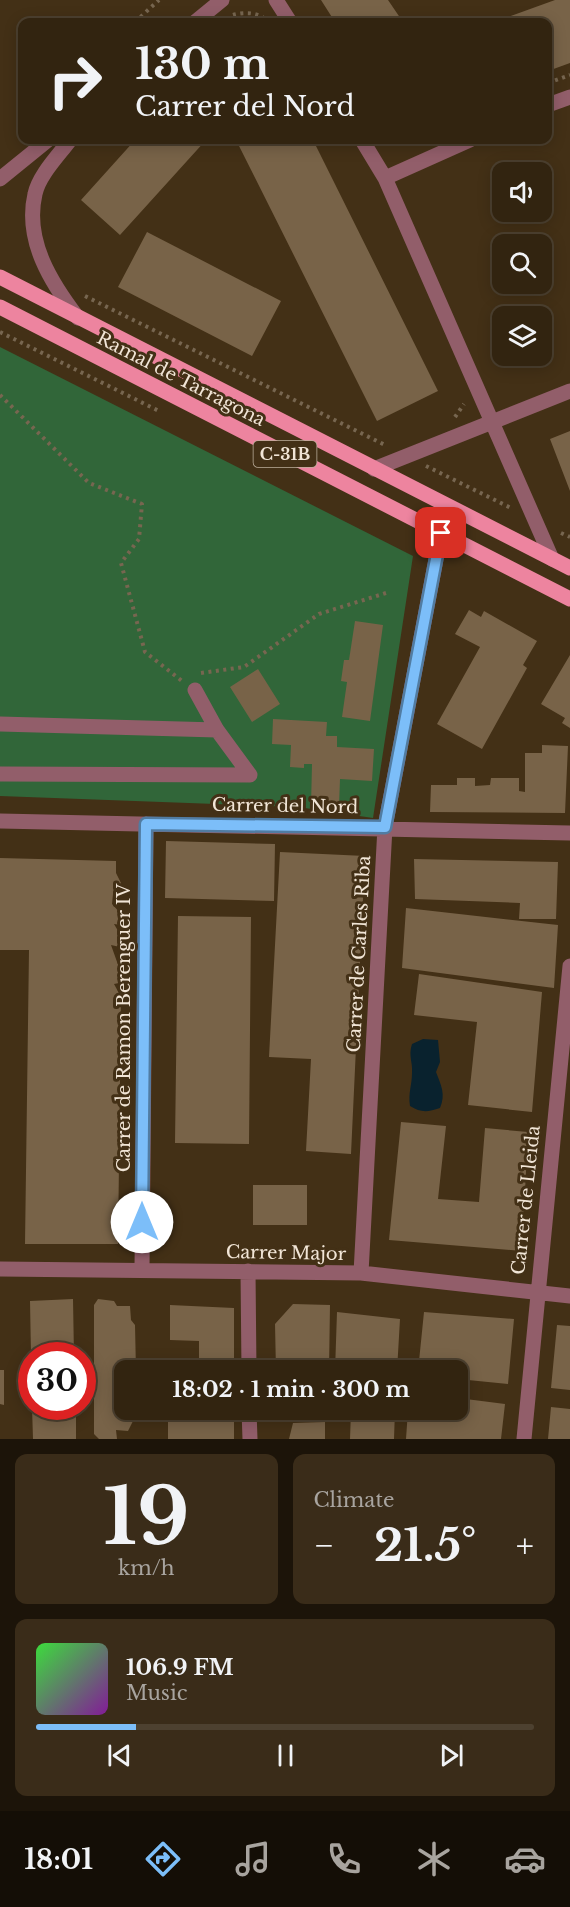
<!DOCTYPE html>
<meta charset="utf-8">
<style>
body{margin:0;font-family:"Libre Baskerville",serif;background:#3a2c19;color:#f1f3f6;height:100vh;display:flex;flex-direction:column;font-size:22px;white-space:nowrap}
*{box-sizing:border-box;margin:0}
p{font-size:20px;color:#a8a49f}
.icon{flex:none;width:33px;height:33px;fill:none;stroke:currentColor;stroke-width:2;stroke-linecap:round;stroke-linejoin:round}
.map{position:relative;height:1439px;overflow:hidden}
.drawer{display:flex;flex-direction:column;gap:15px;padding:15px;background:#1c1409;flex:1}
.drawer>*{flex:none}
.hud{position:absolute;left:18px;top:18px;width:534px;height:126px;border-radius:12px;box-shadow:0 3px 15px #0003,0 0 0 2px #4d4130;background:#322410;color:#f1f3f6;overflow:hidden}
.controls{position:absolute;left:492px;top:162px;display:grid;gap:12px}
.controls a{display:grid;place-items:center;width:60px;height:60px;border-radius:12px;background:#322410;box-shadow:0 3px 15px #0003,0 0 0 2px #4d4130;font-size:30px}
.speed{position:absolute;left:18px;top:1342px;display:flex;gap:12px;font-size:30px;font-weight:700;text-align:center}
.speed>*{display:grid;place-content:center;width:78px;height:78px;border-radius:50%;background:#322410;box-shadow:0 3px 15px #0003,0 0 0 2px #4d4130;line-height:1}
.speed .limit{border:9px solid #d22;background:#fff;color:#111}
.pin{position:absolute;display:grid;place-items:center;width:51px;height:51px;color:#fff;margin:-26px;border-radius:12px;box-shadow:0 3px 9px #0006}
.me{position:absolute;width:66px;margin:-33px;rotate:0deg;stroke-linejoin:round;filter:drop-shadow(0 0 4px #0008)}
.turn{display:flex;align-items:center;gap:21px;height:126px;padding:0 18px;font-size:27px}
.turn .icon{width:78px;height:78px;stroke-width:2.5}
.turn b{display:block;font-size:42px;line-height:51px}
.big{font-size:45px;font-weight:700;line-height:1.1}
.drawer .widget{flex:1;display:flex;flex-direction:column;justify-content:center;gap:9px;min-width:0;padding:0 21px;border-radius:12px;background:#3a2c19}
.drawer .dial{align-items:center;gap:0}
.dial b{font-size:78px;line-height:1}
.song{display:flex;align-items:center;gap:18px}
.cover{width:72px;height:72px;border-radius:9px;background:linear-gradient(135deg,hsl(120 70% 55%),hsl(290 70% 35%))}
.played{height:6px;border-radius:3px;background:linear-gradient(90deg,#7cbef9 20%,#4d4130 20%)}
.keys{display:flex;justify-content:space-around;direction:ltr}
.heat{display:flex;justify-content:space-between;align-items:center;font-size:33px;direction:ltr}
.drawer .tiles{flex:1;display:grid;gap:15px;grid-template-columns:1fr 1fr}
.widget:last-child{grid-column:span 2}
.trip{position:absolute;left:114px;top:1360px;width:354px;height:60px;border-radius:12px;background:#322410;box-shadow:0 3px 15px #0003,0 0 0 2px #4d4130;font-weight:700;line-height:60px;text-align:center}
.menu{display:flex;height:96px;justify-content:space-around;align-items:center;background:#140e06;color:#a8a49f}
.menu .icon{width:42px;height:42px}
.menu .active{color:#7cbef9}
.menu b{font-size:27px;color:#f1f3f6}
.map>svg:first-child{display:block}
</style>
<div class="map">
<svg width="570" height="1439" viewBox="0 0 570 1439">
<rect width="100%" height="100%" fill="#433016"/>
<path fill="#316639" d="M0,347L413,556L373,818L298,807L0,796Z"/>
<path fill="#09222e" d="M423,1039L438,1040L440,1062L436,1072C441,1085 446,1094 440,1108C428,1112 421,1113 410,1106C408,1093 412,1085 412,1073C413,1062 408,1056 412,1044Z"/>
<path fill="#786348" d="M321,0H388L403,22H335Z
M555,0H570V63L548,71V22H494Z
M135,140H206L120,235L81,200Z
M236,140H313L438,391L377,421Z
M147,232L281,301L252,356L118,287Z
M570,431V491L550,439Z
M469,610L481,617L484,611L537,641L523,665L527,668L482,749L437,724L480,647L455,634Z
M355,621L383,625L370,721L342,717L347,682L341,681L344,660H349Z
M570,655V728L562,723L565,718L541,704Z
M258,669L280,704L252,722L230,687Z
M273,719L327,722L326,736H337V747L374,749L372,781L340,779L339,807L311,806L312,764H304V768L290,767L291,745L272,744Z
M542,745L568,746L565,813L430,812L431,785H457V778H475V786L490,785L491,778H519V791L525,792V753H542Z
M166,841L275,844L274,901L165,898Z
M280,852L365,856L351,1154L306,1151L311,1059L269,1057Z
M0,858L116,861V873L121,883L122,893L113,894L112,904L121,914V925L114,924L121,936L120,947L111,945L121,973L119,983L114,984L121,997L118,1244H25L29,950H0Z
M414,859L558,862L556,919H519L520,903L415,899Z
M406,908L558,925L554,988L402,968Z
M178,916L251,917L249,1144L175,1143Z
M419,974L542,992L532,1112L468,1105L477,1022L414,1015Z
M401,1122L446,1126L438,1199L479,1202L485,1128L528,1132L522,1251L389,1240Z
M253,1185H307V1225H253Z
M73,1299L74,1356H31L30,1301Z
M98,1299L114,1301L117,1306H130L131,1320L135,1325L136,1371H124V1410H137V1413L128,1431L116,1430L117,1439H99L94,1434V1305Z
M293,1304L330,1305L329,1371H276L275,1324Z
M170,1305L234,1308V1371H182V1363H199V1341L170,1340Z
M337,1312L400,1319L397,1371H335Z
M424,1312L514,1319L508,1384L458,1379V1371H418Z
M557,1325L570,1326V1390L551,1388Z
M0,1370H4V1405L0,1404Z
M458,1398L505,1404L501,1439H406L408,1410H458Z
M32,1407H76V1439H33Z
M551,1407L570,1409V1439H548Z
M198,1410H234V1439H168V1412H198Z
M351,1410H395L394,1439H350Z
M325,1422V1439H289L293,1423Z"/>
<g fill="none" stroke-linecap="round" stroke-linejoin="round">
<path stroke="#776650" stroke-width="4" stroke-dasharray="3 4.5" stroke-linecap="butt" d="M233,15C243,12 257,12 265,19
M135,22L159,0
M548,83L570,75
M85,296L385,445
M0,332L161,412
M0,395L89,483L142,504L139,539L121,563L145,652L182,681
M455,417L464,404
M426,466L511,508
M561,533L570,537
M201,673L244,667L319,614L386,593"/>
<path stroke="#925e6a" stroke-width="15" d="M276,0L290,22
M195,22L222,0
M548,105L570,97
M70,140C59,155 39,175 35,194C24,241 52,284 78,318
M362,140L385,178L552,559
M385,178L470,140
M0,179L48,140
M374,469L570,391
M0,724L217,730
M0,774L250,775L217,730L195,690
M0,821L570,833
M0,1269L361,1273L570,1296
M142,1269L146,824
M248,1271L249,1371
M361,1273L385,827L441,533
M249,1410L250,1439
M524,1439L570,966"/>
<path stroke="#ed849f" stroke-width="15" d="M0,277L570,568
M0,307L570,599"/>
</g>
<g fill="none" stroke-linecap="round" stroke-linejoin="round">
<defs>
<path id="route" d="M142,1222L146,824L385,827L441,533"/>
</defs>
<use href="#route" stroke="#517ca2" stroke-width="15"/>
<use href="#route" stroke="#7cbef9" stroke-width="10"/>
</g>
<g text-anchor="middle" dominant-baseline="central" stroke-width="6" stroke-linejoin="round" paint-order="stroke">
<rect fill="#433016" stroke="#bdaf9c" stroke-width="1.5" x="253.5" y="441" width="63" height="26" rx="4.5"/>
<g font-size="16" font-weight="bold" fill="#f1e5d6">
<text x="285" y="454">C-31B</text>
</g>
<g font-size="18" fill="#f1e5d6" stroke="#433016">
<text transform="translate(181 379) rotate(27)">Ramal de Tarragona</text>
<text transform="translate(285 806) rotate(1)">Carrer del Nord</text>
<text transform="translate(359 954) rotate(-87)">Carrer de Carles Riba</text>
<text transform="translate(124 1028) rotate(-90)">Carrer de Ramon Berenguer IV</text>
<text transform="translate(526 1200) rotate(-84)">Carrer de Lleida</text>
<text transform="translate(286 1253) rotate(1)">Carrer Major</text>
</g>
</g>
</svg>
<div class="controls">
<a><svg class="icon" aria-label="sound" viewBox="0 0 24 24"><path d="M4 9h4l5-4v14l-5-4H4zM17 9q2 3 0 6"/></svg></a>
<a><svg class="icon" aria-label="search" viewBox="0 0 24 24"><circle cx="10" cy="10" r="6"/><path d="M15 15l6 6"/></svg></a>
<a><svg class="icon" aria-label="layers" viewBox="0 0 24 24"><path d="M12 4l9 5-9 5-9-5zM3 14l9 5 9-5"/></svg></a>
</div>
<div class="speed"><div class="limit">30</div></div>
<div class="pin" style="left:441px;top:533px;background:#d93025"><svg class="icon" aria-label="arrive" viewBox="0 0 24 24"><path d="M6 21V4h12l-3 4 3 4H6"/></svg></div>
<svg class="me" style="left:142px;top:1222px" viewBox="-20 -20 40 40"><circle r="19" fill="#fff"/><path d="M0-13L10 11 0 6-10 11z" fill="#7cbef9"/></svg>
<div class="trip">18:02 · 1 min · 300 m</div>
<div class="hud">
<div class="turn"><svg class="icon" aria-label="right" viewBox="0 0 24 24"><path d="M7 20v-9h11M14 6l5 5-5 5"/></svg><div><b>130 m</b>Carrer del Nord</div></div>
</div>
</div>
<section class="drawer">
<div class="tiles">
<div class="widget dial"><b>19</b><p>km/h</p></div>
<div class="widget"><p>Climate</p>
<div class="heat"><a>−</a><b class="big">21.5°</b><a>+</a></div>
</div>
<div class="widget">
<div class="song"><i class="cover"></i><div><b>106.9 FM</b><p>Music</p></div></div>
<div class="played"></div>
<div class="keys"><svg class="icon" aria-label="previous" viewBox="0 0 24 24"><path d="M18 5L8 12l10 7zM5 5v14"/></svg><svg class="icon" aria-label="pause" viewBox="0 0 24 24"><path d="M8 5v14M16 5v14"/></svg><svg class="icon" aria-label="next" viewBox="0 0 24 24"><path d="M6 5l10 7-10 7zM19 5v14"/></svg></div>
</div>
</div>
</section>
<nav class="menu">
<b>18:01</b>
<svg class="icon active" aria-label="directions" viewBox="0 0 24 24"><path d="M12 3l9 9-9 9-9-9zM9 14v-3h6M13 9l2 2-2 2"/></svg>
<svg class="icon" aria-label="music" viewBox="0 0 24 24"><path d="M9 18V5l10-2v13"/><circle cx="6" cy="18" r="3"/><circle cx="16" cy="16" r="3"/></svg>
<svg class="icon" aria-label="phone" viewBox="0 0 24 24"><path d="M5 4h4l2 5-3 2q2 4 5 5l2-3 5 2v4C11 20 4 13 5 4z"/></svg>
<svg class="icon" aria-label="climate" viewBox="0 0 24 24"><path d="M12 3v18M4 7l16 10M4 17L20 7"/></svg>
<svg class="icon" aria-label="car" viewBox="0 0 24 24"><path d="M5 17H2v-5l4-1 3-4h7l3 4 3 1v5h-3M9 17h6M6 11h13"/><circle cx="7" cy="17" r="2"/><circle cx="17" cy="17" r="2"/></svg>
</nav>
